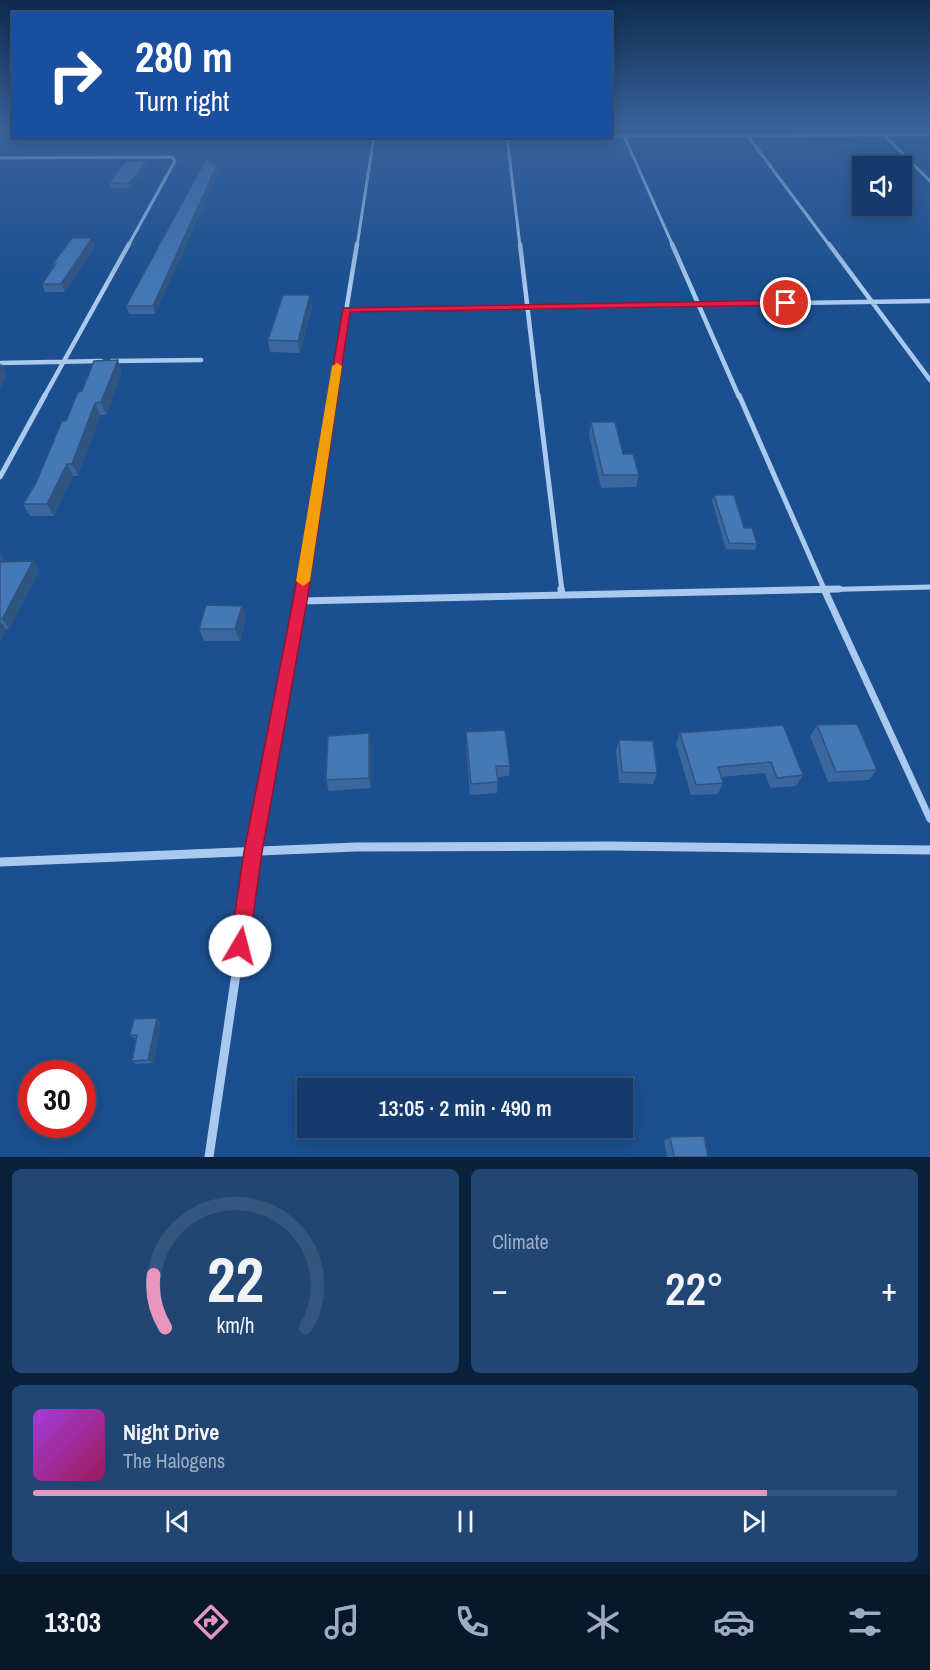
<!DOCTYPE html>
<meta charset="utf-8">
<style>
body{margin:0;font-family:"Archivo Narrow",sans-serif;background:#214673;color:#f1f3f6;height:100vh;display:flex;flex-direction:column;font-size:22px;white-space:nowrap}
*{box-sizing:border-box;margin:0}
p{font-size:20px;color:#9dadc1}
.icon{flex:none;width:33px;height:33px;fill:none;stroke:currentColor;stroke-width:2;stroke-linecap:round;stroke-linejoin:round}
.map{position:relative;height:1157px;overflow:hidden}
.panel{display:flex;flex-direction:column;gap:12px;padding:12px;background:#0b203b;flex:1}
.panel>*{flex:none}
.banner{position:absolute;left:12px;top:12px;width:600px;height:126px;border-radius:0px;box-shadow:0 3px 15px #0003,0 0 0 2px #33557e;background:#1a4fa0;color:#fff;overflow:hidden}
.fabs{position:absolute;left:852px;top:156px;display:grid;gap:12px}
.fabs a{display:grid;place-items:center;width:60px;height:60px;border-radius:0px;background:#143b6b;box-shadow:0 3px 15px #0003,0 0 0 2px #33557e;font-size:30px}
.speed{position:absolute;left:18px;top:1060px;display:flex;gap:12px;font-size:30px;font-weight:700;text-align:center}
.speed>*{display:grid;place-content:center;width:78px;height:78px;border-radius:50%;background:#143b6b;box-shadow:0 3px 15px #0003,0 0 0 2px #33557e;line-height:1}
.speed .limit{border:9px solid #d22;background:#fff;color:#111}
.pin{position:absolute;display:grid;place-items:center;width:51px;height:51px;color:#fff;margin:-26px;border:3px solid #fff;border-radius:50%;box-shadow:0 2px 6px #0007}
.me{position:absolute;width:66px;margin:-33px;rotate:8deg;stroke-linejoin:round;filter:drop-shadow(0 0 4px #0008)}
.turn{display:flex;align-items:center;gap:21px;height:126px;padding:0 24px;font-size:27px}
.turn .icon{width:78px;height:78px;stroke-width:2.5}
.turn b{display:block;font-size:42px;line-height:51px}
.big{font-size:45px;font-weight:600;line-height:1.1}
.panel .tile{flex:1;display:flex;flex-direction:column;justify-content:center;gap:9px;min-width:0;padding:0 21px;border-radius:9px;background:#214673}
.panel .dial{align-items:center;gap:0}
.dial svg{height:156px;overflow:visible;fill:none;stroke:#33557e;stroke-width:7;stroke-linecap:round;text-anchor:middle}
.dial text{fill:#f1f3f6;stroke:none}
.song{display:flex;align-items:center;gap:18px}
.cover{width:72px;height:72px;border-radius:9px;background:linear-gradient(135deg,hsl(280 70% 55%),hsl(330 70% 35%))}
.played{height:6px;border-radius:3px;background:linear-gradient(90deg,#e797bd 85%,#33557e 85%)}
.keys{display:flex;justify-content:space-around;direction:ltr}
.heat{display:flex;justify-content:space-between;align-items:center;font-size:33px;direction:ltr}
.panel .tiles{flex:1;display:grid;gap:12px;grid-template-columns:1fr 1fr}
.tile:last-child{grid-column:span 2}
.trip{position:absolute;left:297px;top:1078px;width:336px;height:60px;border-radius:0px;background:#143b6b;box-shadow:0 3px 15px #0003,0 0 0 2px #33557e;font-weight:600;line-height:60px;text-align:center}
.dock{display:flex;height:96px;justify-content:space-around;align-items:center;background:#08182b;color:#9dadc1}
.dock .icon{width:42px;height:42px}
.dock .active{color:#e797bd}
.dock b{font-size:27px;color:#f1f3f6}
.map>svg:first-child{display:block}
</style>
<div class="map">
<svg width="930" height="1157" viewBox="0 0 930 1157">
<rect width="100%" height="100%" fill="#1b4f8f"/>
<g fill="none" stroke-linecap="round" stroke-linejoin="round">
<path stroke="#a9c9ee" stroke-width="3" d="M747,135L830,246
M884,135L930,181
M624,136L673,246
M374,137L930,135
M507,137L520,246
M0,158L172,157L175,161L128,246
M357,246L374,136"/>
<path stroke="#a9c9ee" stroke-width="4.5" d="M520,244L538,397
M672,244L739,397
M829,244L930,380
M346,310L930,301
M112,361L201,360
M0,363L101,361
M44,397L129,244
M332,397L357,244"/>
<path stroke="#a9c9ee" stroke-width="5" d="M538,395L562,591
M739,395L825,591
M0,477L45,395
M302,591L333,395
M771,591L930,587"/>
<path stroke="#a9c9ee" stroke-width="7" d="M561,589L562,594
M824,589L930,819
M300,601L839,589
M255,839L302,589"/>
<path stroke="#a9c9ee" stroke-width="9" d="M0,862L356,847L612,846L930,850
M209,1157L256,838"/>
</g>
<path fill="#3a679d" d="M217,165L219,171L155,314H129L126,306Z
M148,166L131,188H111L109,183Z
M95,246L65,292H45L42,284L54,266L53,264Z
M312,306L300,353L270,352L268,340Z
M122,372L106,415H100L78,476H73L54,516H30L23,504L36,483L82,391Z
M591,422L623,454L639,475L636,487L601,488L589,435Z
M714,495L744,528L757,544L755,550L726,549L712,501Z
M0,553L6,562L33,561L39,571L9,629H6L0,642Z
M242,606L246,618L240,641H204L199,629Z
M783,725L803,775L796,786L770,788L765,773L721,777L723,783L718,794L691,795L676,744L680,733Z
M817,725L877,770L869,780L828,782L810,736Z
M466,732L510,766L509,776L498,777L497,793L470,795L466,743Z
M369,733L371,744V788L329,791L326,780Z
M619,740L657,773L653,784L619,783L616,751Z
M161,1022L153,1063L136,1064L132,1061L137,1039L134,1038L130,1035Z
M670,1137L708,1157H667L664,1141Z"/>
<path fill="#305480" d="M146,161L148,166L131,188L130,183Z
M217,165L219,171L155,314L153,306Z
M92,238L95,246L65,292L61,284Z
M310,295L312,306L300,353L298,341Z
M118,360L122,372L106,415L101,402Z
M1,363L7,375L0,391V366Z
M95,403L100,415L78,476L72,464Z
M67,464L73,476L54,516L47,504Z
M0,553L6,562L0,571Z
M33,561L39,571L9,629L2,619Z
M242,606L246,618L240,641L235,629Z
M0,621L6,629L0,642Z
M369,733L371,744V788L369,778Z
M157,1018L161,1022L153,1063L148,1060Z"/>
<path fill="#4478b7" stroke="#305480" stroke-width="1.5" d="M206,159L217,165L153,306H126Z
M126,161H146L130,183H109Z
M72,238H92L61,284H42L56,264H53Z
M283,295H310L298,341L268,340Z
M118,360L101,402L95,403L72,464H67L47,504H23L36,483L62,421H66L78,392L82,391L94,361Z
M591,422H615L623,454H633L639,475H603Z
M714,495H734L744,528H752L757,544L729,543Z
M33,561L2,619H0V562Z
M206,605L242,606L235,629H199Z
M857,724L877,770L836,772L817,725Z
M783,725L803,775L777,778L771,762L718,767L723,783L696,785L680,733Z
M505,730L510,766H496L498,782L471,784L466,732Z
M369,733V778L326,780L328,736Z
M619,740L653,741L657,773L622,772Z
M157,1018L148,1060L132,1061L137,1035H130L134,1019Z
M704,1136L708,1157H674L670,1137Z"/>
<linearGradient id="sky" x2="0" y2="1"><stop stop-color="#0f2b4f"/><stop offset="0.44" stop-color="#39639b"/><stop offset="1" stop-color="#39639b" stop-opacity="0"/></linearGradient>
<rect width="930" height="289" fill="url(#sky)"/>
<path fill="#e11d48" stroke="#92132f" stroke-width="1.5" d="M786,300L789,301V305L350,312L307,601L262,852L249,946L247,952L240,955L233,952L230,946L244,852L293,601L343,308Z"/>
<path fill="#f59e0b" d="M337,363L342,366L310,581L303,586L296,581L332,366Z"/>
</svg>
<div class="fabs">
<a><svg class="icon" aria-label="sound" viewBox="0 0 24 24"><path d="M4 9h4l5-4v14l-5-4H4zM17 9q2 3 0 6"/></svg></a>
</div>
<div class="speed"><div class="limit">30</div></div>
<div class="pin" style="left:786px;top:303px;background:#d93025"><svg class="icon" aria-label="arrive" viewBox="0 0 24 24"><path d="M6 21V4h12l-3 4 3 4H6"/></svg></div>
<svg class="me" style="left:240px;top:946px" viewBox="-20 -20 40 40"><circle r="19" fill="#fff"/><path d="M0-13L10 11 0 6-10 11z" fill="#e11d48"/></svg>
<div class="trip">13:05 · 2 min · 490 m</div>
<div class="banner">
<div class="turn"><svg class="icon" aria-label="right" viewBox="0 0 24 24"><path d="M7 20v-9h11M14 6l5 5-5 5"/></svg><div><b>280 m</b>Turn right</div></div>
</div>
</div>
<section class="panel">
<div class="tiles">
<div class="tile dial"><svg viewBox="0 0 100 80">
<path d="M14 69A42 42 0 1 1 86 69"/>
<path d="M14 69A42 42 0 0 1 8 42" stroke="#e797bd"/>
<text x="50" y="56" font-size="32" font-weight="700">22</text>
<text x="50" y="72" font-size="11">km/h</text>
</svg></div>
<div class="tile"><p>Climate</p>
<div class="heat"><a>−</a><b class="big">22°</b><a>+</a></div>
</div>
<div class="tile">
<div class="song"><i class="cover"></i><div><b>Night Drive</b><p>The Halogens</p></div></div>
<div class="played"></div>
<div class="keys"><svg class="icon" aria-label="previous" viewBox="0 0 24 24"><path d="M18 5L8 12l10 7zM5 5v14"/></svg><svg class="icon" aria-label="pause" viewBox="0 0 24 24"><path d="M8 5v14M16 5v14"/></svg><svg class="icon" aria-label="next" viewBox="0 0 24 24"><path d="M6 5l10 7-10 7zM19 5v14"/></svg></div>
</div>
</div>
</section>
<nav class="dock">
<b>13:03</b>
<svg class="icon active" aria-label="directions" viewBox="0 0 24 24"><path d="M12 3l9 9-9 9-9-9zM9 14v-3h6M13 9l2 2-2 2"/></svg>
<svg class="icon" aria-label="music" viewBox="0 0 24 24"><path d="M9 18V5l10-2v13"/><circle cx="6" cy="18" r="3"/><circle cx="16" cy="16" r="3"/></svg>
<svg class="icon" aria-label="phone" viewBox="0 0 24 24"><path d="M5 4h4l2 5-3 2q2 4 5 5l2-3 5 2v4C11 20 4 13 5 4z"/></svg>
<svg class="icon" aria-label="climate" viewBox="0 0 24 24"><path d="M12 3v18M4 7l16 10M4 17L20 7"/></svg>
<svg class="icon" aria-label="car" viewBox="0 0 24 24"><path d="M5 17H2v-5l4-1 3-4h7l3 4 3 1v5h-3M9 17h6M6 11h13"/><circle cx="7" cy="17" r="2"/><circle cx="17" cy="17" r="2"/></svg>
<svg class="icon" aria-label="filters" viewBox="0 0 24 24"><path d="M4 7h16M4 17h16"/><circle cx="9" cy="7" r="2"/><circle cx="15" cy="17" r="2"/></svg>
</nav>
